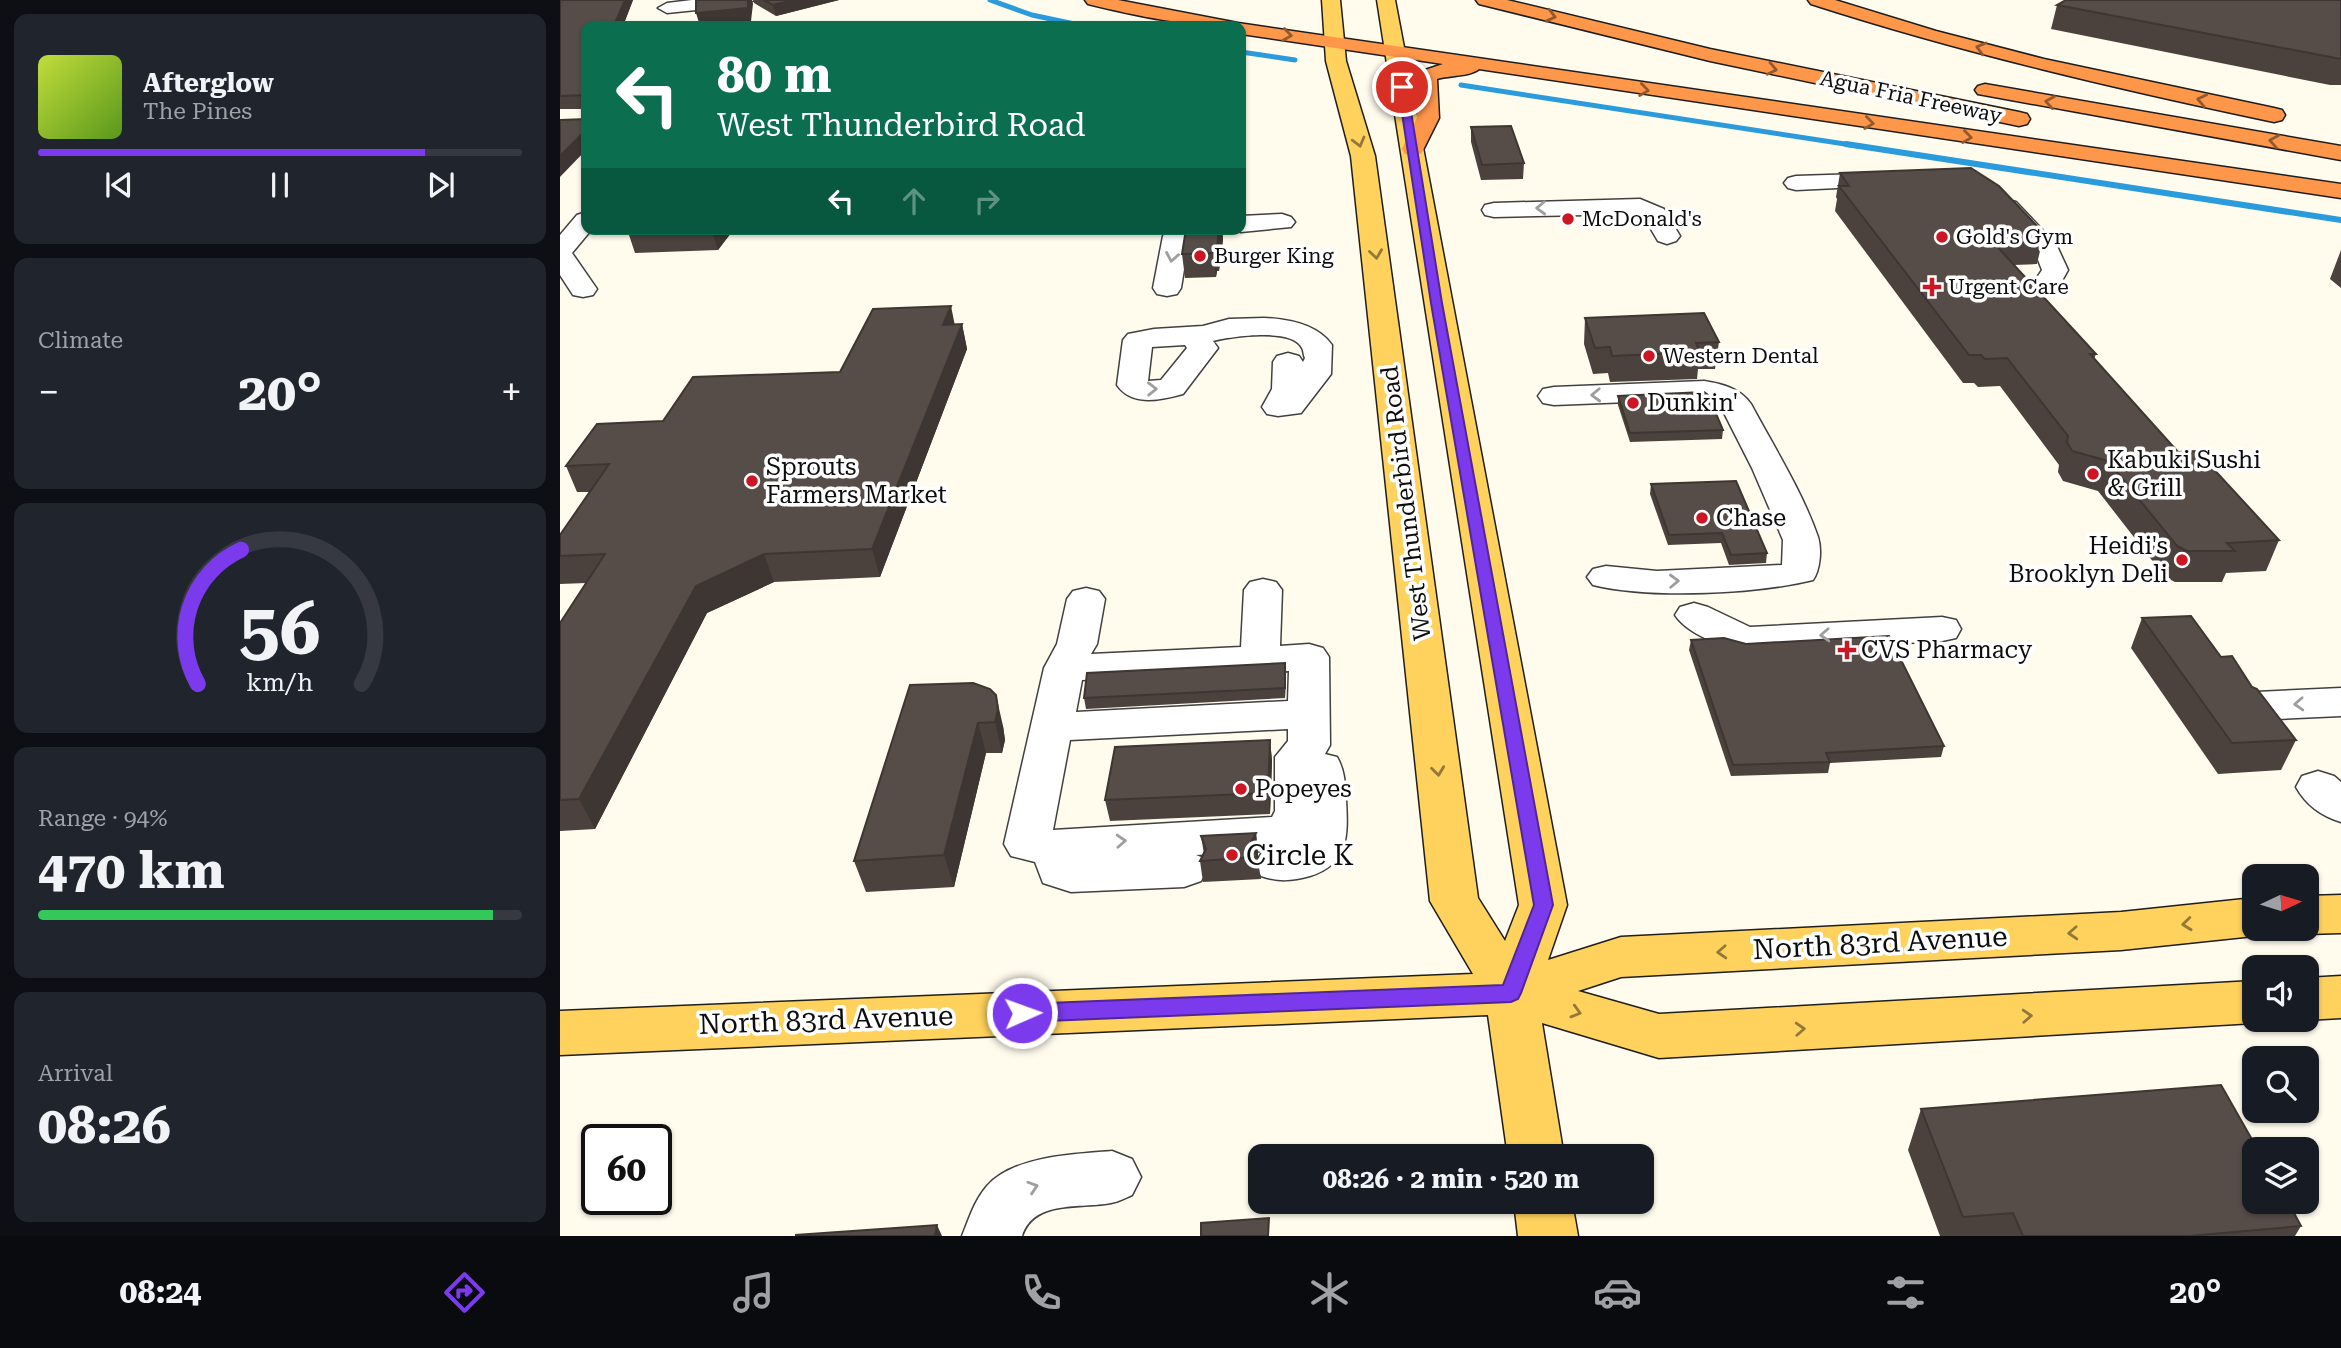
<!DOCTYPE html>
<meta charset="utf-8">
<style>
body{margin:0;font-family:"Roboto Serif",serif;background:#20242c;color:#f1f3f6;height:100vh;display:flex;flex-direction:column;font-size:26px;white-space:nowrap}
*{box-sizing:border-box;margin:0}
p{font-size:23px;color:#9ea1a6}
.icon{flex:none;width:38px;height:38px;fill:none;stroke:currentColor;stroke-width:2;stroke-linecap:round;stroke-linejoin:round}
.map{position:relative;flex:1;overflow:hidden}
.drawer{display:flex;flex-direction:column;gap:14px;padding:14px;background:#0d0f14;width:560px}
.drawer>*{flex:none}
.hud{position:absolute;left:21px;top:21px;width:665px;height:214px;border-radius:14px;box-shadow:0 2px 5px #0004;background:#0b6e4f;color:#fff;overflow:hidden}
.needle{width:46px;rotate:86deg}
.fabs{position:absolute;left:1682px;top:864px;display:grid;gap:14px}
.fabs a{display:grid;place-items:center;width:77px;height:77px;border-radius:14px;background:#171b24;box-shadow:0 2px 5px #0004;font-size:35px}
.speed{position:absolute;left:21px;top:1124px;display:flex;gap:14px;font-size:35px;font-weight:700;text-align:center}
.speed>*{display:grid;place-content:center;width:91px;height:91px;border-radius:50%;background:#171b24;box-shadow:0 2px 5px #0004;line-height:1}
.speed .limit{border:4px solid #111;border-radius:10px;background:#fff;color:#111}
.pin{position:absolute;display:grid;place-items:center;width:60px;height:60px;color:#fff;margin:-30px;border:4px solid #fff;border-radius:50%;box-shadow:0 2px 7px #0007}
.me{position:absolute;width:77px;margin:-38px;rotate:88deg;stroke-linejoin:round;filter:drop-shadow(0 0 5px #0008)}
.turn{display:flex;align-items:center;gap:24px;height:147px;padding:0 21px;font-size:32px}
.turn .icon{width:91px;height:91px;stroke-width:2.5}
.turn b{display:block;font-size:49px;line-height:60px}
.lanes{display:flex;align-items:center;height:66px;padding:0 21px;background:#0003;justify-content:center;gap:35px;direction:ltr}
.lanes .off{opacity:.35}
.big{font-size:52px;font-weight:700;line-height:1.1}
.drawer .tile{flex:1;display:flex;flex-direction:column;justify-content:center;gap:10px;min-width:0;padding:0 24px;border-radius:14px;background:#20242c}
.drawer .dial{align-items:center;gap:0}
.dial svg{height:182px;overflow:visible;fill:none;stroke:#363941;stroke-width:7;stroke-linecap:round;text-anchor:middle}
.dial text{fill:#f1f3f6;stroke:none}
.song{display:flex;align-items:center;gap:21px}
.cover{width:84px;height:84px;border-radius:10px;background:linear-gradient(135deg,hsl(70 70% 55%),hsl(90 70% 35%))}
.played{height:7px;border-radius:4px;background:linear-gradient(90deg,#7c3aed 80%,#363941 80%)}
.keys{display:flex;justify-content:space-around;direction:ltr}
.heat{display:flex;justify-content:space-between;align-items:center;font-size:38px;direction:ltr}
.charge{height:10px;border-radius:5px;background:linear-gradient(90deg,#34c759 94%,#363941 0)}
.trip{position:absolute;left:688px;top:1144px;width:406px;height:70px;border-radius:14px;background:#171b24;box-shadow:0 2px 5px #0004;font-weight:700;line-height:70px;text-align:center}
.tab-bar{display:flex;height:112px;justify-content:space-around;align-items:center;background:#090b0e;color:#9ea1a6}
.tab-bar .icon{width:49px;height:49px}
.tab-bar .current{color:#7c3aed}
.tab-bar b{font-size:32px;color:#f1f3f6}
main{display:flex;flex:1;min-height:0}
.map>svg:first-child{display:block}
</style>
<main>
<section class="drawer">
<div class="tile">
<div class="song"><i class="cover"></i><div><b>Afterglow</b><p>The Pines</p></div></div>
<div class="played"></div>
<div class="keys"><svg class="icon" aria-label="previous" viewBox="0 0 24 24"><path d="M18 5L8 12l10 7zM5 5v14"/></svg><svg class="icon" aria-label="pause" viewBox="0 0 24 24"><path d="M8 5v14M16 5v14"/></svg><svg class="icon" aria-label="next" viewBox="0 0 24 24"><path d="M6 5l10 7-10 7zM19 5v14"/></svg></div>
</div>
<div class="tile"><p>Climate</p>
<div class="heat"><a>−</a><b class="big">20°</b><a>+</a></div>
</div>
<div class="tile dial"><svg viewBox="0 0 100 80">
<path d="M14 69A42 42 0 1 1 86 69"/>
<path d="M14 69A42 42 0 0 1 33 10" stroke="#7c3aed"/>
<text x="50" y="56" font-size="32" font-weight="700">56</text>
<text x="50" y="72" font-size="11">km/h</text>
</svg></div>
<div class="tile"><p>Range · 94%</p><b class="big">470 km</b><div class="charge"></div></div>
<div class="tile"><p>Arrival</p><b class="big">08:26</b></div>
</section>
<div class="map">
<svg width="1781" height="1236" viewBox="0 0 1781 1236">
<rect width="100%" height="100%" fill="#fffbed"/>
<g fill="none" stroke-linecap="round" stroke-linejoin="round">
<path stroke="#2a9bdc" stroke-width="5" d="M430,0L472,15L524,26
M681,52L735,60
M901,85L1298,146"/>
<path stroke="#2a9bdc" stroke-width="6" d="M1286,144L1781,220"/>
<defs>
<path id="minor" d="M132,0H194L185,5L107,13L98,8L107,3Z
M1332,173L1340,175L1344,180L1340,185L1236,190L1228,188L1224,183L1228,178L1236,176Z
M1080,199L1104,209L1120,236L1116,241L1107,244L1098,241L1085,219L1075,214L934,217L925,215L922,210L925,205L934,203Z
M1447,200L1456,202L1496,244L1508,270L1498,288L1488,290L1478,288L1474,282L1482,270L1475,252L1435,207L1438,202Z
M26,212V229H32L12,253L37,289L33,295L23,297L13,295L0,275V235L17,215Z
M722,214L731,217L735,222L731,227L681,232L672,229H681V216Z
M608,229H637L629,238L621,288L617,294L607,296L597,294L593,288L603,236Z
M704,318C728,319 757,324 772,345L771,374L741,413L718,416L707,414L702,407L712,389L713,362L717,356L728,353L739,356L743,362L745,358C743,355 744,351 742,348C732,327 670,337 653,341L658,348L623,394C601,400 572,407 557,385L563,340L568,334L594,329L643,326L669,319ZM625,345L627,348L601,380L588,381L592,347Z
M1144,381C1162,384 1180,388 1191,404C1214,447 1242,491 1258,537C1262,550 1260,570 1253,580C1196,594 1090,599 1033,585L1027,577L1033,569L1046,566L1097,571L1222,565L1223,540L1192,468L1162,409L1144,399L994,405L983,403L978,396L983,389L994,387Z
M703,579L716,582L722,590L720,646L749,644L763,648L769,657L770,745L765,754L777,757C785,771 785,784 786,800C788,835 789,864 750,876C732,881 719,882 701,876L695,864L703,851L636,855L641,857L647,869L641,881L624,887L511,892L483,883L475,862L451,856L444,844L484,668L497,644L507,599L513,591L526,588L539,591L545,599L537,644L531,654L681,647L684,590L690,582ZM729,671L728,701L516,712L522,680ZM728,729V741L715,757V811L712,817L493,830L510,740Z
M1134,603L1148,607L1190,627L1382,617L1396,620L1401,629L1396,638L1382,641L1184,652C1163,647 1127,634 1115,615L1120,607Z
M1781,688V716L1696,720L1681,716L1675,706L1681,696L1696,692Z
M1758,771L1774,776L1781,782V822C1761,816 1746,805 1736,787L1742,776Z
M552,1151L572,1159L581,1177L572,1195C565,1198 558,1202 551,1203C521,1209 474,1199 462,1236H402C409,1219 414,1201 427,1186C453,1156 515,1154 552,1151Z"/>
<path id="major" d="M762,0H780L786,61L815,156L918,898L945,941L959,905L817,0H835L1007,905L988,960L1061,937L1561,912L1694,898V929H1712L1694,936L1561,950L1061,977L1018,991L1099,1014L1694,981V1020H1702L1694,1023L1099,1058L982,1023L1004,1157H948L928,1015L0,1055V1011L913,974L870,901L791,156L766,61Z
M1781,895V933L1746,934L1732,929H1746V896Z
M1781,976V1018L1746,1020V978Z
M954,1202H1012L1018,1236H958Z"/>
<path id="highway" d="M525,0H558L678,23L1781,184V198L919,69C909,77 890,75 877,79L879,118L861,154H845L842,149L857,118L855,82L862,71L883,64L681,34V26C625,26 581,17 528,4Z
M916,0H947L1150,49L1459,112L1467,114L1470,119L1467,124L1459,126L1150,61L919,4Z
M1248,0H1275L1376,31L1484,59L1714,108L1722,110L1725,115L1722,120L1714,122C1558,89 1403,53 1251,4Z
M1425,84L1781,146V160L1418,94L1415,90L1418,86Z"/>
</defs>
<use href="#minor" stroke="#404040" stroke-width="3"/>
<use href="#major" stroke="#1e1e1e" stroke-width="3"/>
<use href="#highway" stroke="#1e1e1e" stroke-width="3"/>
<use href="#minor" fill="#fff" fill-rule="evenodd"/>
<use href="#major" fill="#ffd25d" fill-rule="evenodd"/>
<use href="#highway" fill="#ff974b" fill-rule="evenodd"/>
</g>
<path fill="#4b423e" d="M0,0H73L63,26H26V109H0Z
M193,0H279L216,16L194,3Z
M1781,0V85H1770L1491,29L1497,5Z
M911,127L964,163L963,179L921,180L911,142Z
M1280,173L1483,238L1477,264L1454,265L1536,354L1534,359L1618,452L1719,540L1706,571L1666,573L1662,582H1615L1605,577L1538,491L1503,481L1498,472L1499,465L1440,386L1418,387L1414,383H1403L1275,211L1277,199L1276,197Z
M67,229H174L158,250L75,253Z
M626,229H662L663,239L659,271H657L656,277L625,278L622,254Z
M1781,250V288L1770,279Z
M1025,318L1159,342L1155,369H1138L1137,379L1050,382L1048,373L1033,374L1024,344Z
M402,324L407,349L320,577L214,582L147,613L35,829L0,831V623L26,583L0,584V535L30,492H17L6,466L103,421L280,372L395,325Z
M1058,396L1163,430L1162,439L1070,442L1058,405Z
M1091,484L1207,553L1206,563L1169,565L1161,543L1108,545L1090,494Z
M1582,618L1661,657L1736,740L1721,770L1658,774L1571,648Z
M1131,640L1384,746L1381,757L1270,763L1268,773L1171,776L1129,650Z
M726,674L725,698L526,709L524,698Z
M413,683L443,726L445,740L442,753H426L394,887L306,892L294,861Z
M710,740L712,761L710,814L550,821L545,800Z
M696,833L698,854L697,856L701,879L643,882L640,861L644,854L641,836Z
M1361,1109L1741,1226L1735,1236H1380L1348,1150Z"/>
<path fill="#3d3632" d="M65,0H73L63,26H56L55,23Z
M188,0H192L193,4L191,21L140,26L136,13Z
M233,0H279L216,16L213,5Z
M26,130V150L0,177V156Z
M151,229H174L158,250Z
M659,229H662L663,239L659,271L657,247Z
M654,247L657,271L656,277L653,253Z
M391,306L396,331L383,325Z
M402,324L407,349L320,577L312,549Z
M204,554L214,582L147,613L35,829L19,799L136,586Z
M725,663L726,674L725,698Z
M436,695L443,726L445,740L442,753L435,722Z
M418,723L426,753L394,887L384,855Z
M710,740L712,761L710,814L708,793Z
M696,833L698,854L696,857L690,844Z
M377,1225L382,1236H375Z"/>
<path fill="#574d48" stroke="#3d3632" stroke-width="2" d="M0,0H65L55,23H61L59,26H26V95L0,96Z
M136,0H188V8L136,13Z
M204,0H233L213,5Z
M1506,0H1781V59L1497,5Z
M26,119V130L0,156V120Z
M951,126L964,163L922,165L911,127Z
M1411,168L1439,186L1479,228L1483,238L1431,240L1536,354H1530L1618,452L1637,451L1719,540L1667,543L1675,551H1627L1617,546L1548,461L1512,451L1507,442L1508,436L1447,358L1425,359L1421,355H1409L1279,186H1289L1280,173Z
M626,229H659L657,247H654L653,253L622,254Z
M391,306L383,325L402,324L312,549L204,554L136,586L19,799L0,800V623L45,554L0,556V535L49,464L6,466L37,424L103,421L133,377L280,372L313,309Z
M1144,313L1159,342L1136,343L1140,352L1052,356L1050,347L1035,348L1025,318Z
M1144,392L1148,395L1163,430L1070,433L1058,396Z
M1176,481L1207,553L1171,555L1162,533L1109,535L1091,484Z
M1631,616L1661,657L1672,656L1692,687L1697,689L1736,740L1672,743L1582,618Z
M1329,636L1384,746L1266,753L1270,762L1173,765L1131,640L1164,638L1186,644Z
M725,663V688L524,698L527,673Z
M413,683L430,689L436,695L438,709L435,722L418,723L384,855L294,861L350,685Z
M710,740L708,793L545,800L555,747Z
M696,833L690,844L698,857L640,861L646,849L641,836Z
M1661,1085L1698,1150H1694V1202H1728L1741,1226L1629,1236H1463L1453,1213L1403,1217L1361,1109Z
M709,1218L708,1236H641V1223Z
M377,1225L375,1236H236V1235Z"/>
<defs><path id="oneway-chevron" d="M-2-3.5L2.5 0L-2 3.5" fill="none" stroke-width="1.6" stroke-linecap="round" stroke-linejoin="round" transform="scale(1.75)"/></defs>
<g stroke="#92592f">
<use href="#oneway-chevron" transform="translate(991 16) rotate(14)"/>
<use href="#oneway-chevron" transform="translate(727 35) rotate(8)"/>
<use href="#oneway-chevron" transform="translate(1421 48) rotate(-165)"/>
<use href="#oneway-chevron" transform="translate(1212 69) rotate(12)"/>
<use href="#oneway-chevron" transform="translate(1084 90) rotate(8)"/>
<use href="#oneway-chevron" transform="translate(1642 100) rotate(-168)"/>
<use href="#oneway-chevron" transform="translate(1490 102) rotate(-170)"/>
<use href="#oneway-chevron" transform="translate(1309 123) rotate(8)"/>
<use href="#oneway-chevron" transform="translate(1407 137) rotate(8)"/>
<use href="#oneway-chevron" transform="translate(1714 141) rotate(-170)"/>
</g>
<g stroke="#927939">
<use href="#oneway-chevron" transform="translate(799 142) rotate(75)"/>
<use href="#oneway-chevron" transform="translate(816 254) rotate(82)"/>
<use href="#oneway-chevron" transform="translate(878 771) rotate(83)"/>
<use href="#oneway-chevron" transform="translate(1627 924) rotate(174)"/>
<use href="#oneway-chevron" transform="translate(1513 933) rotate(177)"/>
<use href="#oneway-chevron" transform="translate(1162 952) rotate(177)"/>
<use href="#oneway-chevron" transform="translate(1016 1012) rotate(16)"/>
<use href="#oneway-chevron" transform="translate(1467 1016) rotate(-3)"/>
<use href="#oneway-chevron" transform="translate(1240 1029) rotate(-3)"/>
</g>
<g stroke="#9e9e9e">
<use href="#oneway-chevron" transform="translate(981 208) rotate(178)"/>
<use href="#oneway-chevron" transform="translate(612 257) rotate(100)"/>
<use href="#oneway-chevron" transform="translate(592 389) rotate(-1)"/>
<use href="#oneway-chevron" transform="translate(1036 395) rotate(178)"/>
<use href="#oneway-chevron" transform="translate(1114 581) rotate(-2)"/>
<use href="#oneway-chevron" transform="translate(1265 635) rotate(177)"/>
<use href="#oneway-chevron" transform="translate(1739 704) rotate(177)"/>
<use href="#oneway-chevron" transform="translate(561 841) rotate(-3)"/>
<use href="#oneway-chevron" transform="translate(473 1187) rotate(-18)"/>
</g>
<path fill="#7c3aed" stroke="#51269a" stroke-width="2" d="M842,85L847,87L882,303L993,905L961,993L958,999L951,1002L462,1022L455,1019L451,1013L455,1006L462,1004L943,985L974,905L871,303L838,87Z"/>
<g fill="#cc1624" stroke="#fff" stroke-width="2.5">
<circle cx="1008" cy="219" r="7"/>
<circle cx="1382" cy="237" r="7"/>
<circle cx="640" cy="256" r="7"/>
<path d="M1368.5 276.5h7v7h7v7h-7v7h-7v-7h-7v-7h7z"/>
<circle cx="1089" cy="356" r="7"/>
<circle cx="1073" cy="403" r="7"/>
<circle cx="1533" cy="474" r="7"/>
<circle cx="192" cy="481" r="7"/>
<circle cx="1142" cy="518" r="7"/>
<circle cx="1622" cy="560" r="7"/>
<path d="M1283.5 639.5h7v7h7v7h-7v7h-7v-7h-7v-7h7z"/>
<circle cx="681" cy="789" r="7"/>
<circle cx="672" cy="855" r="7"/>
</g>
<g text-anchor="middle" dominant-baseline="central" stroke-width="7" stroke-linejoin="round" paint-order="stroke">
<g font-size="21" fill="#0d0d0d" stroke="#fff">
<text transform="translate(1351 97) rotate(12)">Agua Fria Freeway</text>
</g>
<g font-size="21" fill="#0d0d0d" stroke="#fff" text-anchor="start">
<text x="1022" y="219">McDonald's</text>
<text x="1396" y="237">Gold's Gym</text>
<text x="654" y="256">Burger King</text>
<text x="1388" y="287">Urgent Care</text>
<text x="1103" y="356">Western Dental</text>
</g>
<g font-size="24" fill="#0d0d0d" stroke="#fff" text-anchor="start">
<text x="1087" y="403">Dunkin'</text>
<text x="1547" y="460">Kabuki Sushi<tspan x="1547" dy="28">&amp; Grill</tspan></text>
<text x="206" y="467">Sprouts<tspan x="206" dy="28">Farmers Market</tspan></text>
<text x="1156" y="518">Chase</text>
<text x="1608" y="546" text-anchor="end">Heidi's<tspan x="1608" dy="28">Brooklyn Deli</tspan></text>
<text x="1301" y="650">CVS Pharmacy</text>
<text x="695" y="789">Popeyes</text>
</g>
<g font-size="24" fill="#0d0d0d" stroke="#fff">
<text transform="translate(846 503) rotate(-97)">West Thunderbird Road</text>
</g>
<g font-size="28" fill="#0d0d0d" stroke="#fff" text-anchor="start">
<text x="686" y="855">Circle K</text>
</g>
<g font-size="28" fill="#0d0d0d" stroke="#fff">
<text transform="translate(1320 943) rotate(-3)">North 83rd Avenue</text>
<text transform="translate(266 1020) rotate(-2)">North 83rd Avenue</text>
</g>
</g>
</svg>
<div class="fabs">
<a><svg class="needle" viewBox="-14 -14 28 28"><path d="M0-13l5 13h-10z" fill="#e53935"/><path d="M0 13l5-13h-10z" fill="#9ea1a6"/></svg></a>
<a><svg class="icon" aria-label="sound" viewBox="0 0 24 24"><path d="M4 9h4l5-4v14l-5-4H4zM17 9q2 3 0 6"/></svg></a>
<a><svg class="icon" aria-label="search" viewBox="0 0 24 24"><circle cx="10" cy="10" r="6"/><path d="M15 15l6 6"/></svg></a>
<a><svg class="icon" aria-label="layers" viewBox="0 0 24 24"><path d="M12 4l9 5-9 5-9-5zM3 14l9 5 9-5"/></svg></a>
</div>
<div class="speed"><div class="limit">60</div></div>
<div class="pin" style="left:842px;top:87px;background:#d93025"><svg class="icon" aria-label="arrive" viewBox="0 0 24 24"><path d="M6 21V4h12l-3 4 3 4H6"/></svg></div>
<svg class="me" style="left:462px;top:1013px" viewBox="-20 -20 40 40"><circle r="17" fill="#7c3aed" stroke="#fff" stroke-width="3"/><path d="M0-11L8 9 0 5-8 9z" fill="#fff"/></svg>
<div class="trip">08:26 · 2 min · 520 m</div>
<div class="hud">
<div class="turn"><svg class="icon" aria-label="left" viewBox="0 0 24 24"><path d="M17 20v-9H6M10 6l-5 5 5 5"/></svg><div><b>80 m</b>West Thunderbird Road</div></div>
<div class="lanes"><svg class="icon" aria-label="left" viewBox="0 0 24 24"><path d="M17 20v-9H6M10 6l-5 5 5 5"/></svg><svg class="icon off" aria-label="ahead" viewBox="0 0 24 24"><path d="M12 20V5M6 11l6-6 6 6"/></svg><svg class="icon off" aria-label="right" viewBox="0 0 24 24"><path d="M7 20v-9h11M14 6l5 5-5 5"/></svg></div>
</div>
</div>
</main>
<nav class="tab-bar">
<b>08:24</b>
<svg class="icon current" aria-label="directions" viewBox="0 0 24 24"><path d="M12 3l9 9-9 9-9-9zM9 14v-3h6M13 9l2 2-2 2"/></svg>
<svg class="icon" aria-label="music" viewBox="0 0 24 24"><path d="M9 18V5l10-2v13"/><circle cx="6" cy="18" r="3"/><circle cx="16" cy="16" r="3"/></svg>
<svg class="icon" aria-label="phone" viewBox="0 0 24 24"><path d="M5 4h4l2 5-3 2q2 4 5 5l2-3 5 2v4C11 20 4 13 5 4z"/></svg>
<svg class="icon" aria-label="climate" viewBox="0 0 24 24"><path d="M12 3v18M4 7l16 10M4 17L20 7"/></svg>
<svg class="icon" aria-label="car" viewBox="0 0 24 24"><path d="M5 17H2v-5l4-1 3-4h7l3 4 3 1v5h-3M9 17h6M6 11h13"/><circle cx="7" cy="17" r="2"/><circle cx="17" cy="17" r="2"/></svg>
<svg class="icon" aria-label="filters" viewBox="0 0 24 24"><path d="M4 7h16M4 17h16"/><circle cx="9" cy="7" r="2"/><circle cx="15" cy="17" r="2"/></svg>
<b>20°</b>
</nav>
